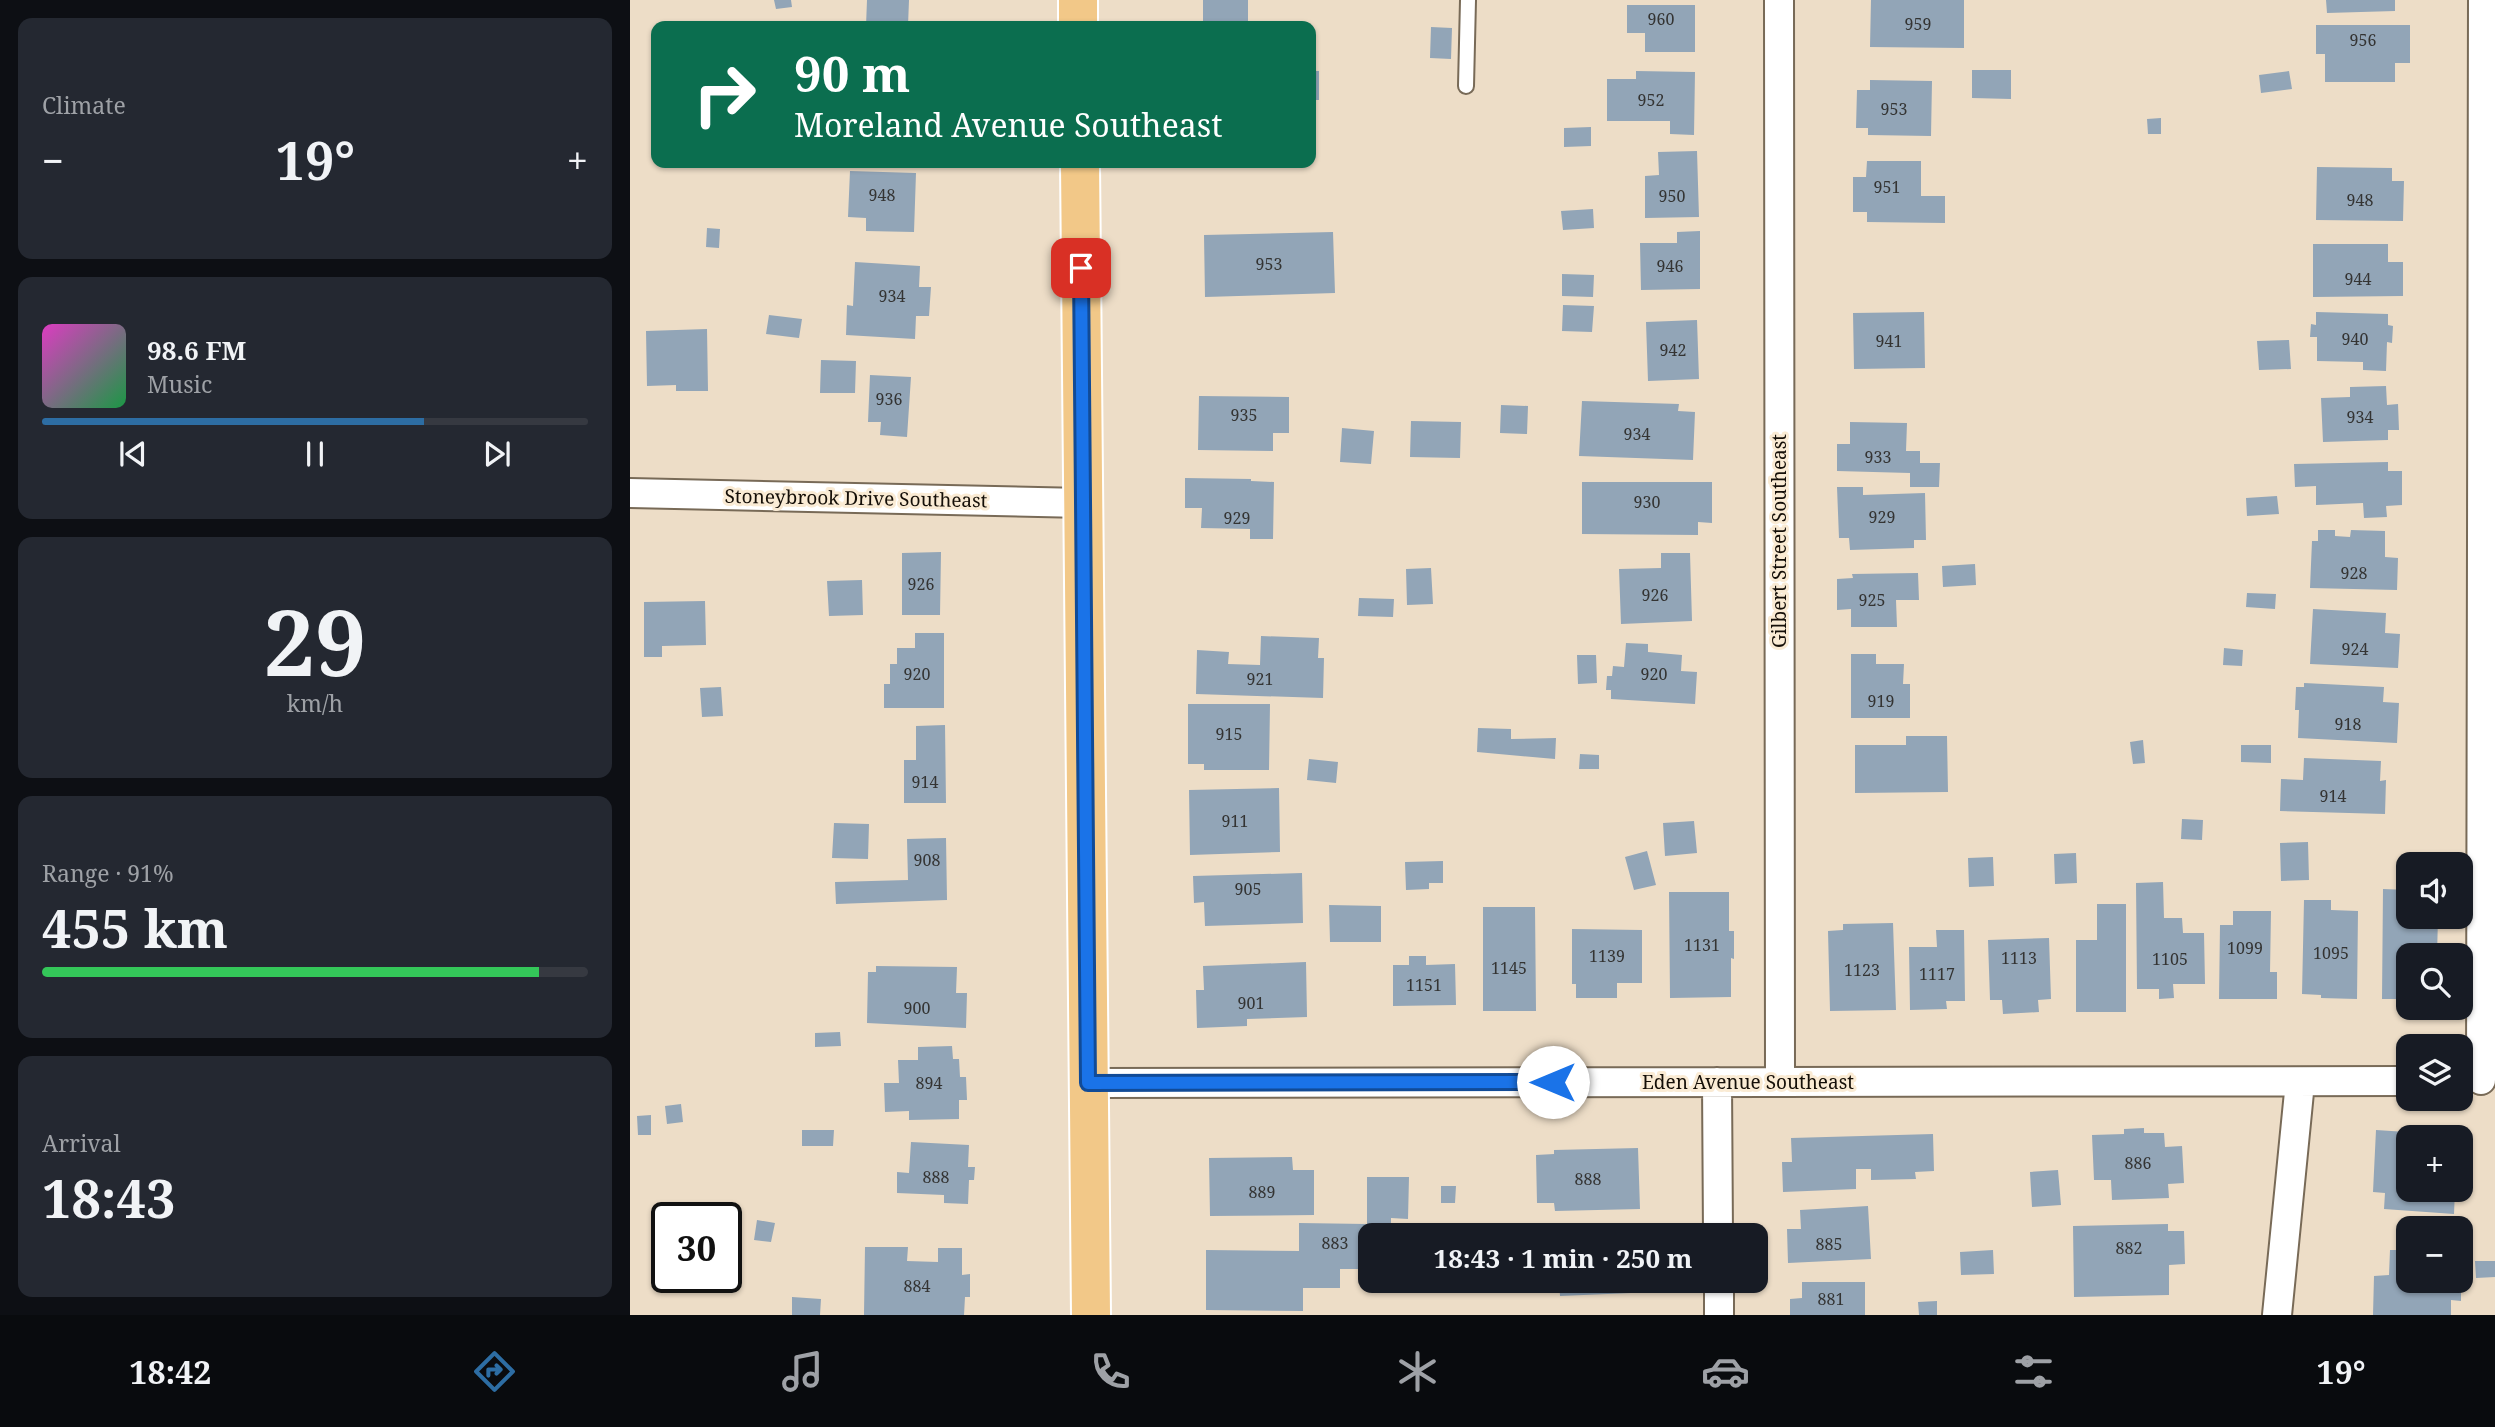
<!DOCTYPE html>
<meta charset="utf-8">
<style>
body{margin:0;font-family:"Noto Serif",serif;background:#242831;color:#f1f3f6;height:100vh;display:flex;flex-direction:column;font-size:26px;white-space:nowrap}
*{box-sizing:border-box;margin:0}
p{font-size:23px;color:#9ea1a6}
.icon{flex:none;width:38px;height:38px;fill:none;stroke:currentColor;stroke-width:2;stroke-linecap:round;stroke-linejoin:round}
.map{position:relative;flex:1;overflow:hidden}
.panel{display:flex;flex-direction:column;gap:18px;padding:18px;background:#0d0f14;width:630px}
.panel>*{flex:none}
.top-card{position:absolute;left:21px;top:21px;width:665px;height:147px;border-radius:14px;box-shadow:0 2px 5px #0004;background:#0b6e4f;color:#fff;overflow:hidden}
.buttons{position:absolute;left:1766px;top:852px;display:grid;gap:14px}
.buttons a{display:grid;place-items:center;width:77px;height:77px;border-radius:14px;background:#171b24;box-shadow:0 2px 5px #0004;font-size:35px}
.speed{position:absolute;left:21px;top:1202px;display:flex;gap:14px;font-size:35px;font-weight:700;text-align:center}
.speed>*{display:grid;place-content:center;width:91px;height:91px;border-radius:50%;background:#171b24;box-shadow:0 2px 5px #0004;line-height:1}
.speed .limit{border:4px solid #111;border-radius:10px;background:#fff;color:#111}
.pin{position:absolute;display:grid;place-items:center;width:60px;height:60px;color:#fff;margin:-30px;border-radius:14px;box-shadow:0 4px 10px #0006}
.me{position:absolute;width:77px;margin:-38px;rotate:270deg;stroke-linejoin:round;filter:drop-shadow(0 0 5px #0008)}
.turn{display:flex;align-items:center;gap:24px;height:147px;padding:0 28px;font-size:32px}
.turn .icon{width:91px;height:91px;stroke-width:2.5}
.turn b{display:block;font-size:49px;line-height:60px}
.big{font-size:52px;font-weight:700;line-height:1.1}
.panel .tile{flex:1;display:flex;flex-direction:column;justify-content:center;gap:10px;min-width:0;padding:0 24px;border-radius:14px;background:#242831}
.panel .dial{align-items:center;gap:0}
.dial b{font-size:91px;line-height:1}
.song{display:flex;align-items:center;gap:21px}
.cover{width:84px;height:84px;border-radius:10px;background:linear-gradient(135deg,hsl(310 70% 55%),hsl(140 70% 35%))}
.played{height:7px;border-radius:4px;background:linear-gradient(90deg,#2d6da3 70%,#363941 70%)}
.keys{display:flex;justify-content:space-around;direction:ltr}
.heat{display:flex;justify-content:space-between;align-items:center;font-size:38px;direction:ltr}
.charge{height:10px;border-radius:5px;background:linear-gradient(90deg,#34c759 91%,#363941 0)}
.trip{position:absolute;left:728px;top:1223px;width:410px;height:70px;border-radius:14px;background:#171b24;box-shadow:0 2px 5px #0004;font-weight:700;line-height:70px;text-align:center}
.menu{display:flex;height:112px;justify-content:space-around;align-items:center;background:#090b0e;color:#9ea1a6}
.menu .icon{width:49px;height:49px}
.menu .on{color:#2d6da3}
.menu b{font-size:32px;color:#f1f3f6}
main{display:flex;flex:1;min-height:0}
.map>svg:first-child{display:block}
</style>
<main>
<section class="panel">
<div class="tile"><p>Climate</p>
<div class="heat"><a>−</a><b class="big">19°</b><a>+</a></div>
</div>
<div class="tile">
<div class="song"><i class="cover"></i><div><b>98.6 FM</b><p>Music</p></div></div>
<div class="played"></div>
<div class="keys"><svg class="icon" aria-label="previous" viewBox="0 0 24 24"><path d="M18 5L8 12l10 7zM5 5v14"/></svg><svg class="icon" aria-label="pause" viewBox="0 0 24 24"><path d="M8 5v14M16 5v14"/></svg><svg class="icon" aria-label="next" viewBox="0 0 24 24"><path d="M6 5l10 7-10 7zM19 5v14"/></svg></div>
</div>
<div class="tile dial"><b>29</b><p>km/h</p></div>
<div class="tile"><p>Range · 91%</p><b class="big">455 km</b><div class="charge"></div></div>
<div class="tile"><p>Arrival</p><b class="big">18:43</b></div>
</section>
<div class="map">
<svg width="1865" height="1315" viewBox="0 0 1865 1315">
<rect width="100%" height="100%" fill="#edddc7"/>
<path fill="#92a5b7" d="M144,0H161L162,7L146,9Z
M237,0H279L278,26H236Z
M573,0H618V26H573Z
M1241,0H1334V48L1240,47Z
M1696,0H1765V11L1697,13Z
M997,5H1065V52H1015V33H997Z
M1686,25H1780V63H1765V82H1695V54H1686Z
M801,27L822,28L821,59L800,58Z
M1342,70H1381V99L1342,98Z
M681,71H689V100H684V125H681Z
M1006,71L1065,72L1064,135L1040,134V121H977V79H1006Z
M1659,71L1662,89L1631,93L1629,75Z
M1240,80L1302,81L1301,136L1238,135V128H1226L1227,90H1240Z
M1531,118V134H1518L1517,119Z
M961,127V146L934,147V128Z
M1067,151L1069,217L1015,218V176L1029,175L1028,152Z
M1237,161H1291V196H1315V223L1237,222V212H1223V177H1236Z
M1687,167L1762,168V181H1774L1773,221L1686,220Z
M220,171L286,173L284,232L236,231V218L218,217Z
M963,209L964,228L933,230L931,211Z
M77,228L90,229L89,248L76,247Z
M1070,231V289L1011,290L1010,243H1047V232Z
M703,232L705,293L575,297L574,235Z
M1683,244H1758V262H1773V296L1683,297Z
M225,262L290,266L289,287H301L299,316H286L285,339L216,335L217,305L223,306Z
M932,274L964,275L963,297L932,296Z
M933,305L964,306L962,332L932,331Z
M1294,312L1295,368L1224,369L1223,313Z
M1686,312L1758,314V325L1763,326L1762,343L1757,342L1756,371L1733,370V362L1687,361V337H1680L1681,324L1686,325Z
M139,315L172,319L169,338L136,334Z
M1067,320L1069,379L1018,381L1016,322Z
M77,329L78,391H46V385L17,386L16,331Z
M1659,340L1661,369L1629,370L1627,341Z
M191,360L226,361L225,393H190Z
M240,375L281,377L277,437L250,435L251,422H238Z
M1756,386L1757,405L1768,404L1769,430H1758V440L1693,442L1691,398L1720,397V387Z
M569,396L659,397V433H643V451L568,450Z
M952,401L1049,404L1048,411L1065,412L1063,460L949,456Z
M871,405L898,406L897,434L870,433Z
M781,421L831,422L830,458L780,457Z
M1220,422L1277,423L1276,451H1290V463H1310L1309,487H1280V473L1207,471V444H1220Z
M712,428L744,431L741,464L710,462Z
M1758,462V471H1772V505L1756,506L1757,517L1734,518L1733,503L1686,505V486L1665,487L1664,464Z
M555,478L621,479V481L644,482L643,539H620V529L571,528L572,508H555Z
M952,482H1082V523L1068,522V535L952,534Z
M1207,487H1233V495L1295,493L1296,540H1284V548L1220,550L1219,538H1209Z
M1647,496L1649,514L1617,516L1616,498Z
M1688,530H1705V536L1720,537L1721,530L1755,531V557L1768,558L1767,590L1680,588L1682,541H1688Z
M311,552L310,615H272V553Z
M1031,553H1060L1062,621L991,624L989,569L1031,568Z
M1345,564L1346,585L1313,587L1312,566Z
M801,568L803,604L777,605L776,569Z
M1288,573L1289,600H1266L1267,627H1221V609L1207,610V579L1223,578L1222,574Z
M232,580L233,615L199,616L197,581Z
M1617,593L1646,594L1645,609L1616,607Z
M729,598L764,599L763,617L728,616Z
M75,601L76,645L32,646V657H14V602Z
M1683,609L1756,613L1755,633L1770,634L1768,668L1680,664Z
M285,633H314V708H254V684H260V664H267V648H285Z
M631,636L689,638L688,658H694L693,698L566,694L567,650L599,652L598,664L630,665Z
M996,643L1018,644V652L1052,655L1051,671L1067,672L1065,704L981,699V690H976L977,676H982L983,666L994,667Z
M1594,648L1613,650L1612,666L1593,665Z
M1221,654H1246V664H1274L1273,684H1280V718H1221Z
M947,655H966L967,683L948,684Z
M1674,683L1754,687L1753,702L1769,703L1767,743L1668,738L1669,710H1665L1666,687H1674Z
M91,687L93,716L72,717L70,688Z
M558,704H640L639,770H574V764H558Z
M315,725L316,803H274V760H286V726Z
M848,728L881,729V739L926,738L925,759L847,752Z
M1276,736H1317L1318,792L1225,793V745H1276Z
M1513,740L1515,763L1503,764L1500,742Z
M1611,745H1641V763L1611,762Z
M950,754L969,755V769H949Z
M1674,758L1751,761L1750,781L1756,780L1755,814L1650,811L1651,779L1673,780Z
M679,759L708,762L706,783L677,780Z
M649,788L650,852L560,855L559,790Z
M1552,819L1573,820L1572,840L1551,839Z
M1064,821L1067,853L1035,856L1033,823Z
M204,823L239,824L238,859L202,858Z
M316,838L317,900L206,904L205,882L278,880L277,839Z
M1678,842L1679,880L1651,881L1650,843Z
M1017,851L1026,885L1004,890L995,857Z
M1446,853L1447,883L1425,884L1424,854Z
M1363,857L1364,886L1339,887L1338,858Z
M813,861V883H799V889L776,890L775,862Z
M672,873L673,923L575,926L574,902L564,903L563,876Z
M1533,882L1534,918H1552L1553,933H1574L1575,984H1543L1544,998L1529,999V989H1507L1506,883Z
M1753,889L1778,890V917H1808L1807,956H1778V999H1752Z
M1039,892H1099V931H1104V959L1101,958V997L1040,998Z
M1674,900H1701V910L1728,911L1727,999L1691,998V995L1672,994Z
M1467,904H1496V1012H1446V940H1467Z
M699,905L751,906V942H700Z
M853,907H905L906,1011H853Z
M1603,911H1641L1640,972H1647V999H1589L1590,925H1603Z
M1263,923L1266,1010L1200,1011L1198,931L1213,930V924Z
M942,929L1012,930V983H987V998H946V984H942Z
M1306,930H1334L1335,1001H1316L1317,1009L1280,1010L1279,947H1307Z
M1419,938L1421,999L1408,1000L1409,1012L1373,1014L1372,1000H1360L1358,940Z
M779,956H796V965L825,964L826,1005L763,1006V965H779Z
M676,962L677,1017L617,1019V1026L567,1028L566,990H574L573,966Z
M246,966L327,967L326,993H337L336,1028L237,1023L238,972H246Z
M210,1032L211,1046L185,1047V1033Z
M322,1046L323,1059H329L330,1077H336L337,1100H329V1119L279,1120V1111L255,1112L254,1083H269L268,1060H288V1047Z
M51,1104L53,1122L37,1124L35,1106Z
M21,1115V1135H8L7,1116Z
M1514,1128V1133H1534L1535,1147L1552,1146L1554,1183L1538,1184L1539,1198L1482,1200L1481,1180H1464L1462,1135L1494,1134V1129Z
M172,1130H204L203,1146H172Z
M1746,1130L1822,1135V1138H1778V1190H1825L1824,1214L1754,1209L1755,1193L1743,1192Z
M1303,1134L1304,1171L1285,1172L1286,1179L1241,1180V1169H1226V1189L1153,1192L1152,1162H1162L1161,1138Z
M281,1142L339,1145L338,1167H345L344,1180H339L338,1204L314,1203V1195L267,1193V1172L279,1173Z
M1008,1148L1010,1209L925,1211L924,1203H907L906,1155L924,1154V1150Z
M662,1157L663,1170H684V1215L580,1216L579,1158Z
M1428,1170L1431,1205L1402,1207L1400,1172Z
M737,1177H779L778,1219L761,1218V1236H740V1269H710V1288H673V1311L576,1310V1250L669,1251V1223L737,1224Z
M811,1186H826L825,1203H811Z
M1238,1206L1241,1259L1158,1263L1157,1229H1171L1170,1210Z
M127,1220L145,1223L141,1242L124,1240Z
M1538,1224V1231H1554L1555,1264L1539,1265V1295L1444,1297L1443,1226Z
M235,1247H278L277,1261L308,1262V1248H332V1275L340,1274V1297H335L334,1315H234Z
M1363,1250L1364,1274L1331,1275L1330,1252Z
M1760,1250H1778V1281H1831V1301L1821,1300V1315H1743L1744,1276L1759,1275Z
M1845,1261H1865V1277L1846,1278Z
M929,1281H1000L1001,1293L930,1296Z
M1172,1282H1235V1315H1160V1299L1172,1298Z
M162,1297L191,1299L190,1315H162Z
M1307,1301V1315H1289L1288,1302Z"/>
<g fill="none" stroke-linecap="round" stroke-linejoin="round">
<defs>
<path id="service" d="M836,86L838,0"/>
<path id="minor" d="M1149,0L1150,1082
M0,493L453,503
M1851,1080L1853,0
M1087,1082L1088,1236
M458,1083L1778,1081
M1089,1281V1315
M1647,1315L1670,1082"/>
<path id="trunk" d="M448,0V26
M450,163L461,1315"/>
</defs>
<use href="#service" stroke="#786a57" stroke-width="18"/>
<use href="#minor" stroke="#786a57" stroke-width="32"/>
<use href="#trunk" stroke="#fff" stroke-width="42"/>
<use href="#service" stroke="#fff" stroke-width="14"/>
<use href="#minor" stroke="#fff" stroke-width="28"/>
<use href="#trunk" stroke="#f2c888" stroke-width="38"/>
</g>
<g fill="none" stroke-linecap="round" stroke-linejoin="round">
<defs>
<path id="route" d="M451,268L458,1083L923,1082"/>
</defs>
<use href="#route" stroke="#114b97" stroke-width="18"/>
<use href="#route" stroke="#1a73e8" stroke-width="12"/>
</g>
<g text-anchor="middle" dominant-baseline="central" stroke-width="6" stroke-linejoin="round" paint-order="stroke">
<g font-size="16" fill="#343433">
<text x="1031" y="19">960</text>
<text x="1288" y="24">959</text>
<text x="1733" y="40">956</text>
<text x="1021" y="100">952</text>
<text x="1264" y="109">953</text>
<text x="1257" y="187">951</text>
<text x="252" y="195">948</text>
<text x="1042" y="196">950</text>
<text x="1730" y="200">948</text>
<text x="639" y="264">953</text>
<text x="1040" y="266">946</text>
<text x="1728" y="279">944</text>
<text x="262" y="296">934</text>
<text x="1725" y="339">940</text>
<text x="1259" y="341">941</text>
<text x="1043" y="350">942</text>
<text x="259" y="399">936</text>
<text x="614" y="415">935</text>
<text x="1730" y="417">934</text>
<text x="1007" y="434">934</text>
<text x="1248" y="457">933</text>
<text x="1017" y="502">930</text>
<text x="1252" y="517">929</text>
<text x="607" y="518">929</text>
<text x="1724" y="573">928</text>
<text x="291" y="584">926</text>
<text x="1025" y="595">926</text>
<text x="1242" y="600">925</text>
<text x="1725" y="649">924</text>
<text x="287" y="674">920</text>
<text x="1024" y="674">920</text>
<text x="630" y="679">921</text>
<text x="1251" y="701">919</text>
<text x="1718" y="724">918</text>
<text x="599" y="734">915</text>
<text x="295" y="782">914</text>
<text x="1703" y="796">914</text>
<text x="605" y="821">911</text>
<text x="297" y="860">908</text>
<text x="618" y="889">905</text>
<text x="1072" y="945">1131</text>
<text x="1615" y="948">1099</text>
<text x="1701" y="953">1095</text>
<text x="977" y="956">1139</text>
<text x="1389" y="958">1113</text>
<text x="1540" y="959">1105</text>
<text x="879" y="968">1145</text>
<text x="1232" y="970">1123</text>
<text x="1307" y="974">1117</text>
<text x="794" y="985">1151</text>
<text x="621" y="1003">901</text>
<text x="287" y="1008">900</text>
<text x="299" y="1083">894</text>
<text x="1508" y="1163">886</text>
<text x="306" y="1177">888</text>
<text x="958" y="1179">888</text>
<text x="632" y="1192">889</text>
<text x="705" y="1243">883</text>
<text x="1199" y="1244">885</text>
<text x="1499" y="1248">882</text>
<text x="287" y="1286">884</text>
<text x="1201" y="1299">881</text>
</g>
<g font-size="19" fill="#140e07" stroke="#faebd4">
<text transform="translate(226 498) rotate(1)">Stoneybrook Drive Southeast</text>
<text transform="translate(1149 541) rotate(-90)">Gilbert Street Southeast</text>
<text x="1118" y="1082">Eden Avenue Southeast</text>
</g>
</g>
</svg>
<div class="buttons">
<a><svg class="icon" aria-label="sound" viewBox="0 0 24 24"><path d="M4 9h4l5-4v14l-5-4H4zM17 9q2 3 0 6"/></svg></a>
<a><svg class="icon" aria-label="search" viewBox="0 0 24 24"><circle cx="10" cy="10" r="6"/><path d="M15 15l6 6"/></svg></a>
<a><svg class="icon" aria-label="layers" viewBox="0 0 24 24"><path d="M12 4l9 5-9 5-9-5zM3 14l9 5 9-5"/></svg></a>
<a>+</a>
<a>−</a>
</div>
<div class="speed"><div class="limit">30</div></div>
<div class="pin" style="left:451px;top:268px;background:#d93025"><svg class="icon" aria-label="arrive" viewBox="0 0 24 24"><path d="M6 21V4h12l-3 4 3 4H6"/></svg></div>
<svg class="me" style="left:923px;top:1082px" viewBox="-20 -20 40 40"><circle r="19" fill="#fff"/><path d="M0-13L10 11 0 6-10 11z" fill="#1a73e8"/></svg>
<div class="trip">18:43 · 1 min · 250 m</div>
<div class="top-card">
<div class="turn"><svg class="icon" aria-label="right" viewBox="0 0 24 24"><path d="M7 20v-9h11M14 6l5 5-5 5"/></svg><div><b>90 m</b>Moreland Avenue Southeast</div></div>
</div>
</div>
</main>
<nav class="menu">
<b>18:42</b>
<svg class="icon on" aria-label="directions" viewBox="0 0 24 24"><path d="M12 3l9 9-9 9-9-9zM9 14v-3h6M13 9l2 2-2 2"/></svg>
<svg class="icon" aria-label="music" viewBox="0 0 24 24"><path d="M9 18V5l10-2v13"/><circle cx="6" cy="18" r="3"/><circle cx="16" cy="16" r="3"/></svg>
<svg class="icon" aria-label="phone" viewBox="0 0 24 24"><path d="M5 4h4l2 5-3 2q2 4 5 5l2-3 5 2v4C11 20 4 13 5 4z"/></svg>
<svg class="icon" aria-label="climate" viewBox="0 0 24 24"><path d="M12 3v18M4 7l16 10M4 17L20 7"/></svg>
<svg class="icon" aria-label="car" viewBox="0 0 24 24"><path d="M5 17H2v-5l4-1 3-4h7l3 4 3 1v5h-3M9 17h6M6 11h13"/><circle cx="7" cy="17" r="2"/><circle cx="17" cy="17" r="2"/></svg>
<svg class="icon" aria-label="filters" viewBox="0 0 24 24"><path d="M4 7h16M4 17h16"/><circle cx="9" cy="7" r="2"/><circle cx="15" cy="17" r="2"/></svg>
<b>19°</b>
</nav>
